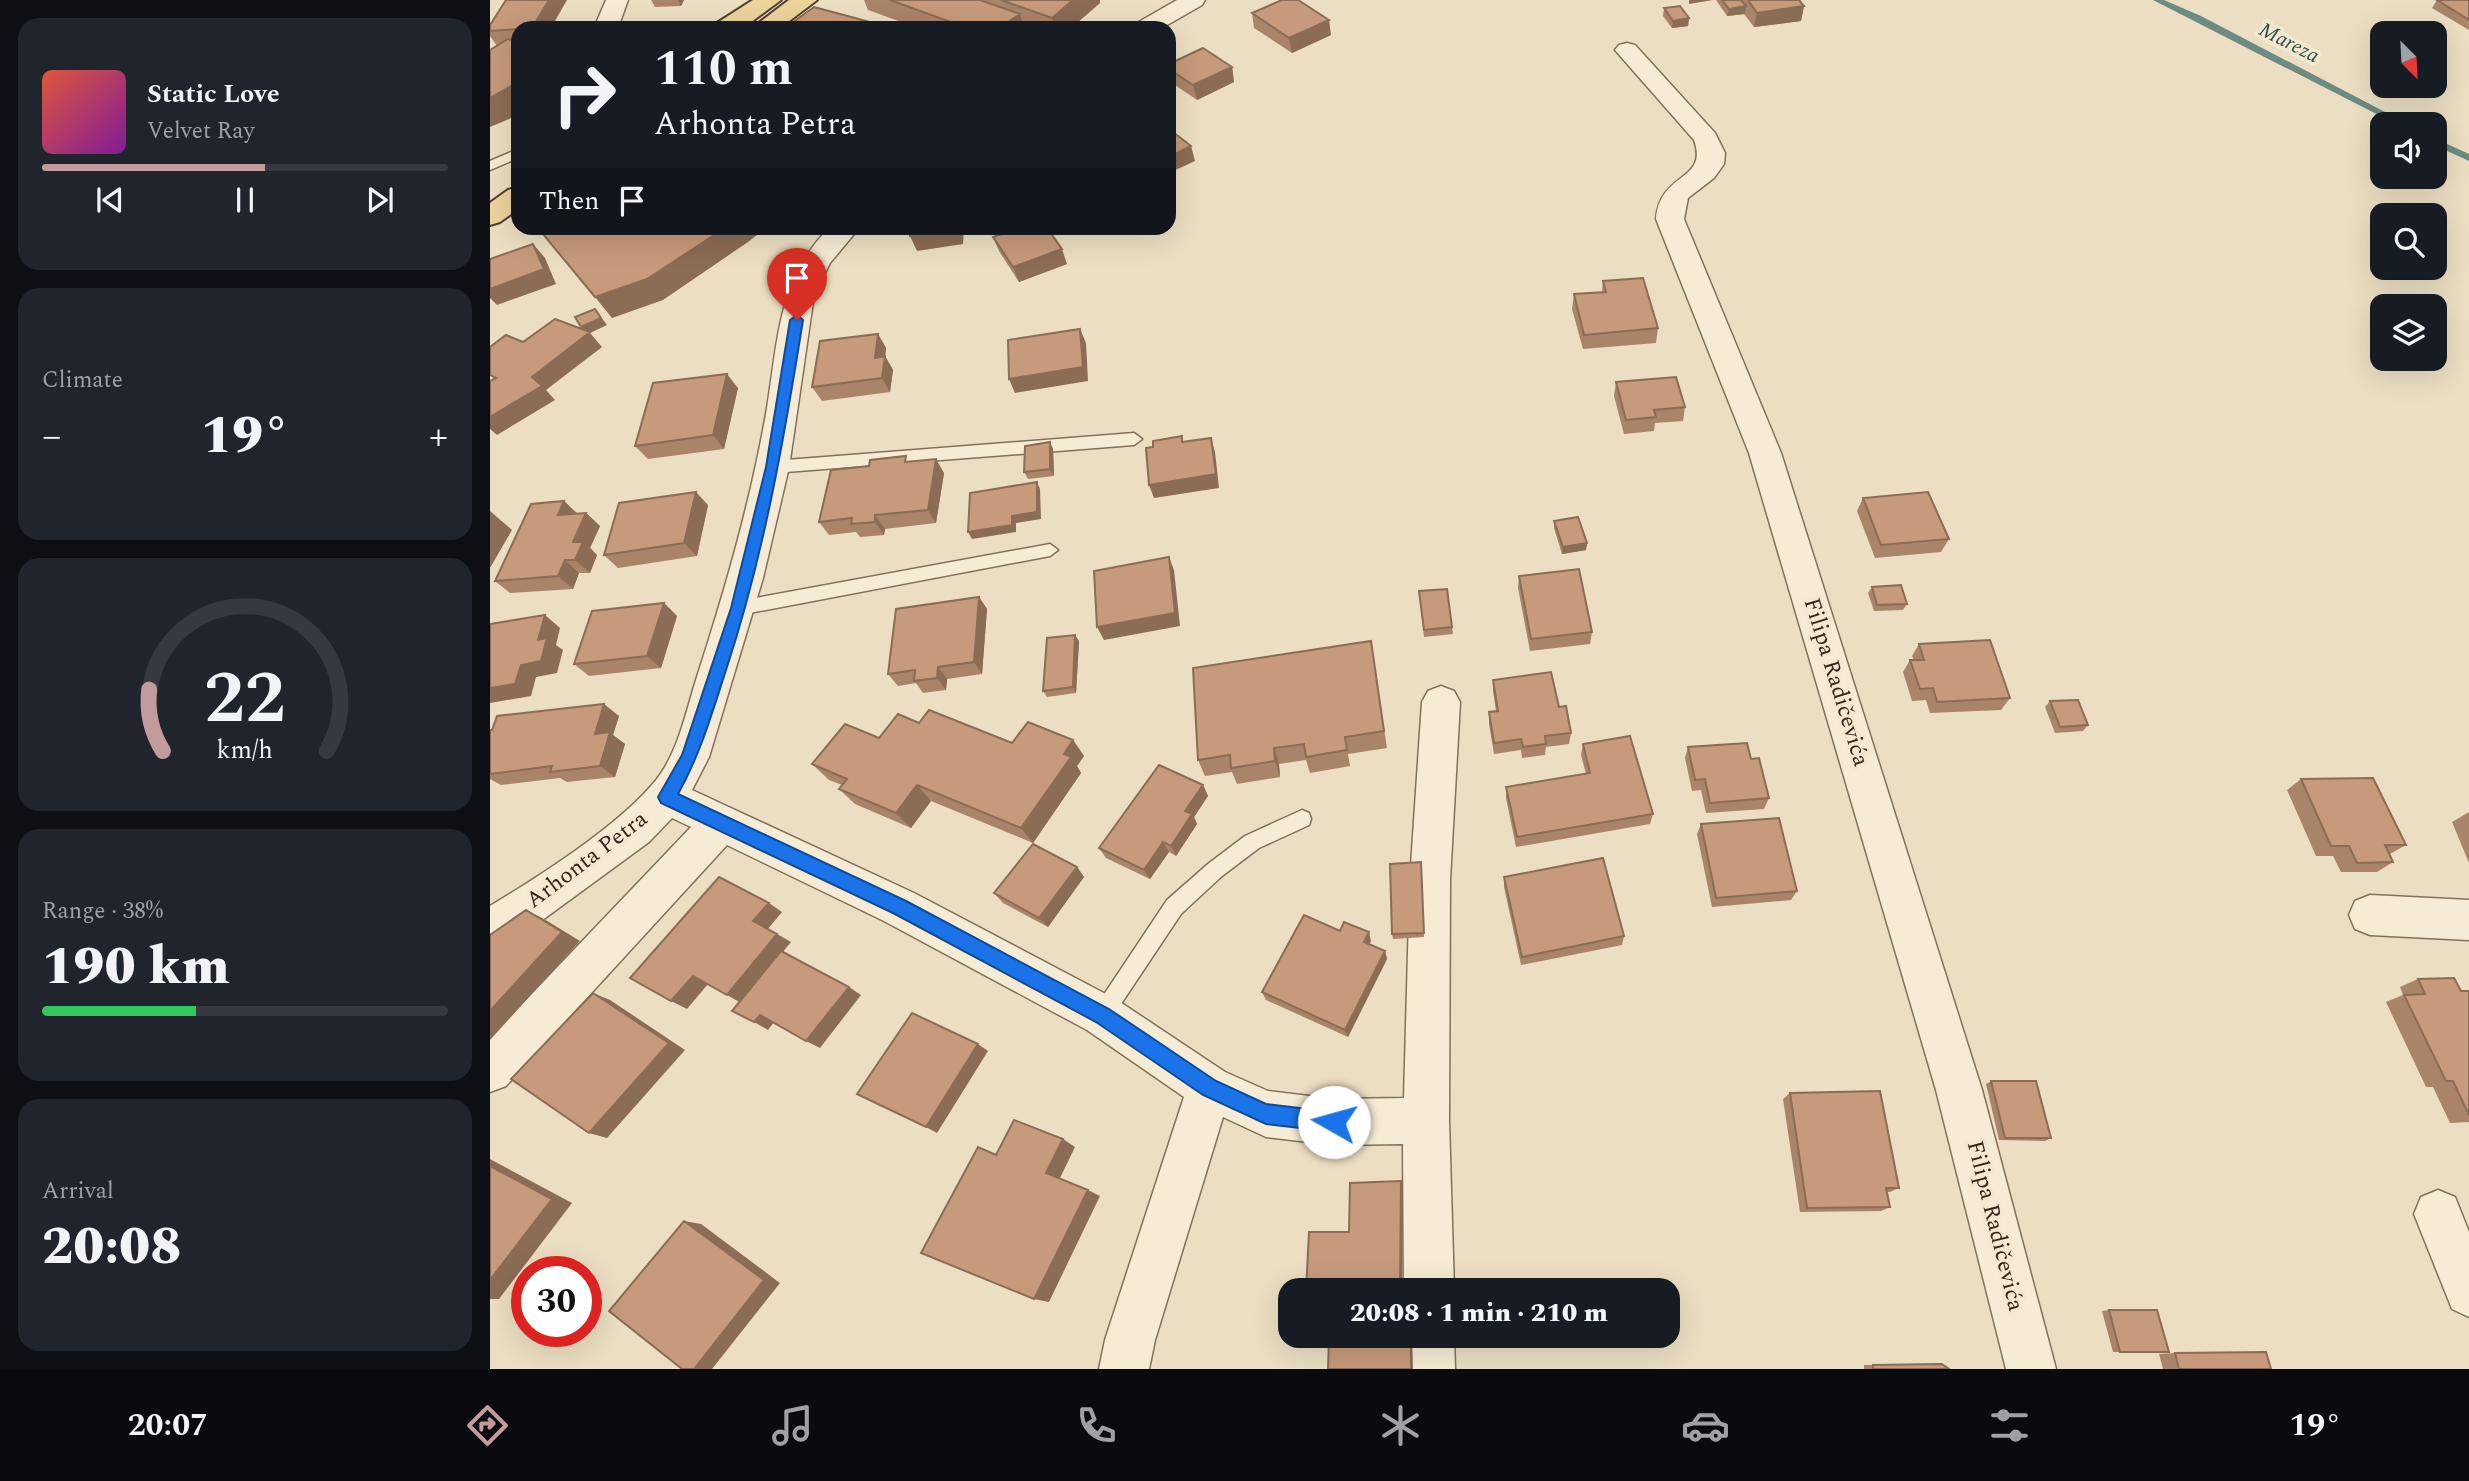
<!DOCTYPE html>
<meta charset="utf-8">
<style>
body{margin:0;font-family:Spectral,serif;background:#20242c;color:#f1f3f6;height:100vh;display:flex;flex-direction:column;font-size:26px;white-space:nowrap}
*{box-sizing:border-box;margin:0}
p{font-size:23px;color:#9ea1a6}
.icon{flex:none;width:38px;height:38px;fill:none;stroke:currentColor;stroke-width:2;stroke-linecap:round;stroke-linejoin:round}
.map{position:relative;flex:1;overflow:hidden}
.drawer{display:flex;flex-direction:column;gap:18px;padding:18px;background:#0d0f14;width:490px}
.drawer>*{flex:none}
.hud{position:absolute;left:21px;top:21px;width:665px;height:214px;border-radius:21px;box-shadow:0 7px 28px #0002;background:#171b24;color:#f1f3f6;overflow:hidden}
.needle{width:46px;rotate:156deg}
.controls{position:absolute;left:1880px;top:21px;display:grid;gap:14px}
.controls a{display:grid;place-items:center;width:77px;height:77px;border-radius:14px;background:#171b24;box-shadow:0 7px 28px #0002;font-size:35px}
.speed{position:absolute;left:21px;top:1256px;display:flex;gap:14px;font-size:35px;font-weight:700;text-align:center}
.speed>*{display:grid;place-content:center;width:91px;height:91px;border-radius:50%;background:#171b24;box-shadow:0 7px 28px #0002;line-height:1}
.speed .limit{border:10px solid #d22;background:#fff;color:#111}
.pin{position:absolute;display:grid;place-items:center;width:60px;height:60px;color:#fff;margin:-72px -30px;border-radius:50% 50% 50% 0;rotate:-45deg;box-shadow:0 0 7px #0007}
.pin .icon{rotate:45deg}
.me{position:absolute;width:77px;margin:-38px;rotate:277deg;stroke-linejoin:round;filter:drop-shadow(0 0 5px #0008)}
.turn{display:flex;align-items:center;gap:24px;height:147px;padding:0 28px;font-size:32px}
.turn .icon{width:91px;height:91px;stroke-width:2.5}
.turn b{display:block;font-size:49px;line-height:60px}
.then{display:flex;align-items:center;height:66px;padding:0 28px;background:#0003;gap:14px;font-size:26px}
.big{font-size:52px;font-weight:800;line-height:1.1}
.drawer .card{flex:1;display:flex;flex-direction:column;justify-content:center;gap:10px;min-width:0;padding:0 24px;border-radius:21px;background:#20242c}
.drawer .dial{align-items:center;gap:0}
.dial svg{height:182px;overflow:visible;fill:none;stroke:#363941;stroke-width:7;stroke-linecap:round;text-anchor:middle}
.dial text{fill:#f1f3f6;stroke:none}
.song{display:flex;align-items:center;gap:21px}
.cover{width:84px;height:84px;border-radius:10px;background:linear-gradient(135deg,hsl(10 70% 55%),hsl(290 70% 35%))}
.played{height:7px;border-radius:4px;background:linear-gradient(90deg,#c49b9d 55%,#363941 55%)}
.keys{display:flex;justify-content:space-around;direction:ltr}
.heat{display:flex;justify-content:space-between;align-items:center;font-size:38px;direction:ltr}
.charge{height:10px;border-radius:5px;background:linear-gradient(90deg,#34c759 38%,#363941 0)}
.trip{position:absolute;left:788px;top:1278px;width:402px;height:70px;border-radius:21px;background:#171b24;box-shadow:0 7px 28px #0002;font-weight:800;line-height:70px;text-align:center}
.dock{display:flex;height:112px;justify-content:space-around;align-items:center;background:#090b0e;color:#9ea1a6}
.dock .icon{width:49px;height:49px}
.dock .current{color:#c49b9d}
.dock b{font-size:32px;color:#f1f3f6}
main{display:flex;flex:1;min-height:0}
.map>svg:first-child{display:block}
</style>
<main>
<section class="drawer">
<div class="card">
<div class="song"><i class="cover"></i><div><b>Static Love</b><p>Velvet Ray</p></div></div>
<div class="played"></div>
<div class="keys"><svg class="icon" aria-label="previous" viewBox="0 0 24 24"><path d="M18 5L8 12l10 7zM5 5v14"/></svg><svg class="icon" aria-label="pause" viewBox="0 0 24 24"><path d="M8 5v14M16 5v14"/></svg><svg class="icon" aria-label="next" viewBox="0 0 24 24"><path d="M6 5l10 7-10 7zM19 5v14"/></svg></div>
</div>
<div class="card"><p>Climate</p>
<div class="heat"><a>−</a><b class="big">19°</b><a>+</a></div>
</div>
<div class="card dial"><svg viewBox="0 0 100 80">
<path d="M14 69A42 42 0 1 1 86 69"/>
<path d="M14 69A42 42 0 0 1 8 42" stroke="#c49b9d"/>
<text x="50" y="56" font-size="32" font-weight="700">22</text>
<text x="50" y="72" font-size="11">km/h</text>
</svg></div>
<div class="card"><p>Range · 38%</p><b class="big">190 km</b><div class="charge"></div></div>
<div class="card"><p>Arrival</p><b class="big">20:08</b></div>
</section>
<div class="map">
<svg width="1979" height="1369" viewBox="0 0 1979 1369">
<rect width="100%" height="100%" fill="#ebdec2"/>
<g fill="none" stroke-linecap="round" stroke-linejoin="round">
<path fill="#6c8b83" fill-rule="evenodd" d="M1663,0H1674L1711,16L1918,124H1906Z
M1944,138L1979,154V161L1944,145Z"/>
<defs>
<path id="lane" d="M28,149V158L0,170V161Z
M644,433L652,439L644,445L283,473L275,467L283,461Z
M560,544L568,550L560,556L249,615L243,613L241,608L243,603L249,601Z
M812,810L819,813L821,819L819,825L769,848L732,876L691,914L619,1022L612,1025L605,1022L602,1015L605,1008L677,900L718,864L755,836Z"/>
<path id="street" d="M116,0H138L128,28H104Z
M687,0H715L712,5L672,28H643L647,23Z
M1137,43L1145,45L1225,133L1235,153L1234,164L1224,178L1198,198L1194,219L1291,453L1492,1090L1566,1369H1516L1446,1090L1259,453L1166,219C1170,171 1219,182 1204,140L1125,50L1129,45Z
M339,228H369L340,263L324,295L299,467L273,578L219,757L202,790L424,893L627,1000L735,1072L778,1091L844,1099L914,1098L920,880L932,702L938,691L951,686L964,691L970,702L960,880L959,1121L964,1290H914L913,1144L844,1145L776,1137L733,1117L665,1340L659,1369H609L615,1340L694,1097L597,1030L394,921L237,845L16,1086L0,1092V1038L201,827L182,818L159,842L51,921L0,949V906C50,876 123,829 161,786C187,758 195,715 206,680C235,590 261,501 277,408C288,341 288,279 339,228Z
M1880,895L1979,900V940L1880,935L1865,929L1859,915L1865,901Z
M1948,1190L1965,1197L1979,1232V1317L1962,1309L1924,1214L1931,1197Z
M914,1335H964L965,1369H915Z"/>
<path id="primary" d="M263,0H291L253,28H224L227,23Z
M299,0H327L290,28H262Z
M28,187V209L10,222L0,225V203L18,190Z"/>
</defs>
<use href="#lane" stroke="#83705b" stroke-width="3"/>
<use href="#street" stroke="#83705b" stroke-width="3"/>
<use href="#primary" stroke="#513f2f" stroke-width="4"/>
<use href="#lane" fill="#f6ecd5" fill-rule="evenodd"/>
<use href="#street" fill="#f6ecd5" fill-rule="evenodd"/>
<use href="#primary" fill="#ecd39c" fill-rule="evenodd"/>
</g>
<path fill="#aa8469" d="M161,0H194L191,6L165,7Z
M374,0H610V3L581,28H538L534,27L535,28H428L378,10Z
M1226,0H1309L1314,6L1311,21L1264,27L1254,14L1237,16Z
M1947,0H1979V30L1942,8Z
M1174,8L1199,18L1198,26L1182,28L1173,16Z
M762,13L841,35L802,53L764,28Z
M0,25L28,28V113L19,119L7,46L0,36Z
M679,64L742,67L744,82L707,100L679,81Z
M503,237L577,264L529,282L509,251Z
M1113,281L1168,328L1166,343L1093,349L1082,309L1084,294L1112,292Z
M388,334L396,348L395,356L403,370L400,392L332,401L322,387Z
M1126,382L1195,407L1193,421L1165,423L1164,431L1134,434L1124,396Z
M248,388L234,449L158,459L145,446Z
M560,442L563,449L564,476L538,479L534,472Z
M420,462L454,473L446,523L395,529L394,535L370,537L366,532L339,535L329,522Z
M1373,498L1459,539L1451,552L1385,558L1367,511Z
M74,501L87,513H96L110,526L100,548L107,555L100,573H89L83,589L20,593L5,581Z
M218,505L207,556L128,568L114,555Z
M1064,521L1097,543L1096,550L1072,554L1064,528Z
M1029,576L1102,632L1100,644L1040,651L1028,588Z
M1382,587L1417,604L1413,610L1384,611L1378,593Z
M929,591L962,627L963,634L934,637Z
M489,597L497,609L492,674L457,679L456,690L433,693L426,683L408,686L398,674Z
M174,603L187,616L171,668L99,676L84,664Z
M589,641L586,693L557,697L553,691Z
M881,641L897,748L858,754L860,766L820,773L816,760L789,764L790,777L747,784L742,772L715,776L708,760Z
M1429,644L1520,698L1511,710L1440,713L1436,700L1422,701L1413,672L1420,660H1424L1422,656Z
M1003,680L1069,707L1081,733L1079,744L1056,747L1055,755L1032,758L1031,750L1004,754L999,724V712L1006,711L1003,691Z
M1560,701L1598,725L1593,731L1565,733L1555,707Z
M129,716L123,735L135,744L125,777L77,782L70,778L11,785L0,779V730Z
M429,723L522,743L583,740L594,756L587,766L591,773L543,843L441,801L421,828L365,804L349,789L352,785L339,780L322,764Z
M1093,744L1163,814L1160,824L1026,847L1016,798V787L1096,774L1091,755Z
M1198,747L1261,759L1279,798L1274,809L1216,813L1211,790L1202,791L1195,758Z
M1811,779L1916,845L1900,854L1903,862L1887,872H1851L1843,856H1826L1797,790Z
M713,785L718,796L704,817L707,824L686,856L679,852L660,879L616,858L609,848Z
M1979,812V863L1962,822Z
M1211,824L1307,891L1301,900L1222,907L1207,834Z
M931,862L934,937L903,939L902,934Z
M587,867L594,877L558,927L513,903L504,893Z
M1014,877L1134,936L1132,945L1031,965L1014,887Z
M881,941L879,944L895,951L897,959L858,1037L776,1000L772,992Z
M1928,979L1971,991H1979V1122L1960,1123L1943,1087H1936L1896,1002L1913,995L1910,987Z
M1501,1081L1561,1138L1555,1141L1509,1140L1496,1084Z
M1300,1093L1409,1188L1400,1192H1397L1400,1207L1391,1211L1310,1212L1293,1099Z
M1619,1310L1679,1352H1623L1612,1311Z
M1685,1353L1781,1369H1673L1669,1354Z
M1374,1365H1383L1459,1369H1374Z"/>
<path fill="#8b6c55" d="M59,0H77L61,28H42Z
M188,0H194L191,6Z
M583,0H610V3L581,28H565L562,18Z
M1199,0H1223L1199,4Z
M1256,6L1255,14L1237,16L1239,9Z
M1314,6L1311,21L1264,27L1267,13Z
M530,14L534,28H509Z
M1199,18L1198,26L1182,28L1183,21Z
M839,20L841,35L802,53L799,38Z
M742,67L744,82L707,100L703,85Z
M28,82V113L19,119L0,127V98Z
M701,146L705,161L679,173V157Z
M235,228H276L258,242L173,300L122,318L105,297Z
M467,228H474L473,244L427,251L420,236Z
M513,228H523L515,231Z
M43,244L55,258L66,284L7,305L0,298V289Z
M572,249L577,264L529,282L523,267Z
M105,309L117,325L100,333L112,347L56,390L65,400L7,435L0,429V417L42,377L98,334L91,327Z
M590,329L596,343L598,381L525,393L519,379Z
M388,334L396,348L394,364L395,356L403,370L400,392L392,378L385,358Z
M237,374L248,388L234,449L223,435Z
M721,438L725,452L729,488L664,498L659,485Z
M560,442L563,449L564,476L560,469Z
M446,459L454,473L446,523L438,510Z
M547,482L550,489L551,519L526,523V532L482,539L478,532L522,516Z
M206,492L218,505L207,556L194,543Z
M74,501L88,515H68Z
M0,511L22,530L0,568Z
M96,513L110,526L100,548L107,555L100,573L85,560L83,542Z
M385,515L395,529L394,535L385,522Z
M1097,543L1096,550L1072,554L1073,547Z
M679,557L684,570L690,626L614,640L607,627Z
M75,560L89,573L83,589L68,576Z
M489,597L497,609L492,674L484,662Z
M174,603L187,616L171,668L157,656Z
M55,615L70,628L66,645L73,650L67,673L46,677L41,696L0,703V688L31,665L48,640Z
M585,635L589,641L586,693L583,687Z
M448,667L457,679L456,690L447,678Z
M114,704L129,716L123,735L135,744L125,777L110,766L105,734Z
M583,740L594,756L587,766L591,773L543,843L531,828L574,754Z
M784,748L789,764L790,777L785,761Z
M427,785L441,801L421,828L406,813Z
M713,785L718,796L704,817L707,824L686,856L681,846L695,811Z
M673,842L679,852L660,879L654,870Z
M587,867L594,877L558,927L549,918Z
M279,903L292,912L277,930L263,921Z
M36,910L54,919L90,941L0,1040V1011Z
M879,932L881,941L876,950L874,942Z
M287,934L301,942L251,1003L237,995Z
M895,951L897,959L858,1037L855,1030Z
M203,976L218,984L197,1009L181,1001Z
M359,987L371,995L330,1048L316,1041Z
M103,993L120,1000L195,1050L117,1138L99,1133Z
M270,1015L284,1022L278,1030L264,1022Z
M488,1044L498,1051L447,1133L436,1127Z
M573,1139L585,1147L569,1180L556,1173Z
M0,1159L82,1203L9,1299H0Z
M911,1181L913,1186L912,1290H910Z
M598,1190L610,1196L559,1302L544,1299Z
M194,1221L211,1224L290,1283L222,1369H204Z
M921,1335H922L923,1369H921Z"/>
<path fill="#c69a7a" stroke="#8b6c55" stroke-width="2" d="M16,0H59L42,28H28V29L0,31V25Z
M400,0H490L530,14L509,28H477Z
M511,0H583L562,18Z
M792,0H808L839,20L799,38L762,13Z
M1232,0H1251L1256,6L1239,9Z
M1258,0H1309L1314,6L1267,13Z
M1947,0H1979V20Z
M1190,6L1199,18L1183,21L1174,8Z
M324,7L402,28H295Z
M18,39L28,42V82L0,98V50Z
M713,48L742,67L703,85L679,69V64Z
M679,129L701,146L679,157Z
M48,228H235L157,279L105,297Z
M420,228H467V230L420,236Z
M529,228H557L572,249L523,267L503,237Z
M43,244L54,269L0,289V259Z
M1153,278L1168,328L1094,335L1084,294L1116,292L1113,281Z
M105,309L111,318L91,327L85,317Z
M65,319L100,332L42,377L52,386L0,417V381L6,378L0,375V347L16,335L33,342Z
M590,329L593,367L519,379L518,340Z
M388,334L385,358L395,356L392,378L322,387L330,341Z
M237,374L223,435L145,446L163,383Z
M1186,377L1195,407L1164,410L1166,417L1136,420L1126,382Z
M692,436V442L721,438L726,474L659,485L656,448L663,447V441Z
M560,442V469L534,472L535,446Z
M416,456L415,462L446,459L438,510L385,515V522L361,524L362,518L329,522L341,470L379,466L380,460Z
M547,482V512L522,516V525L478,532L480,493Z
M206,492L194,543L114,555L129,503Z
M1438,492L1459,539L1391,545L1373,498Z
M74,501L68,515L96,513L83,542H93L85,560H75L68,576L5,581L41,504Z
M1088,517L1097,543L1073,547L1064,521Z
M679,557L685,613L607,627L604,571Z
M1089,569L1102,632L1041,639L1029,576Z
M1411,585L1417,604L1387,605L1382,587Z
M957,589L962,627L934,630L929,591Z
M489,597L484,662L448,667L447,678L424,681L425,670L398,674L406,609Z
M174,603L157,656L84,664L102,611Z
M55,615L48,640L57,638L51,661L31,665L25,684L0,688V624Z
M585,635L583,687L553,691L557,638Z
M1500,640L1520,698L1447,702L1443,688L1430,689L1420,660H1434L1429,644Z
M881,641L894,731L855,737L857,750L816,757L814,744L784,748L785,761L741,768L740,755L708,760L703,668Z
M1061,672L1069,707L1076,706L1081,733L1055,736L1056,744L1033,747L1031,739L1004,743L999,712L1008,711L1003,680Z
M1588,700L1598,725L1570,727L1560,701Z
M114,704L105,734L120,732L110,766L60,772L62,766L0,774V730H2L7,716Z
M439,710L522,743L538,722L583,740L574,754L581,757L531,828L427,785L406,813L349,789L357,779L322,764L355,724L389,738L408,714L429,723Z
M1140,736L1163,814L1027,837L1016,787L1100,773L1093,744Z
M1257,743L1261,759L1269,758L1279,798L1220,803L1215,779L1205,780L1198,747Z
M669,765L713,785L695,811L702,814L681,846L673,842L654,870L609,848Z
M1883,778L1916,845H1895L1903,862L1867,863L1859,846H1841L1811,779Z
M1289,818L1307,891L1226,898L1211,824Z
M543,844L587,867L549,918L504,893Z
M1113,858L1134,936L1032,957L1014,877Z
M931,862L934,933L902,934L900,864Z
M229,877L279,903L263,921L287,934L237,995L203,976L181,1001L140,978Z
M36,910L72,932L0,1011V935Z
M814,915L850,931L854,922L879,932L874,942L895,951L855,1030L772,992Z
M291,951L359,987L316,1041L270,1015L264,1022L242,1011Z
M1964,978L1971,991H1979V1115L1963,1081H1956L1914,995L1935,994L1928,979Z
M103,993L179,1043L99,1133L21,1079Z
M422,1013L488,1044L436,1127L367,1094Z
M1501,1081H1546L1561,1138H1515Z
M1390,1091L1409,1188H1396L1400,1207L1317,1208L1300,1093Z
M524,1120L573,1139L556,1173L598,1190L544,1299L431,1253L488,1147L506,1155Z
M0,1166L62,1199L0,1280Z
M911,1181L910,1290H816L819,1232H859L860,1183Z
M194,1221L274,1280L204,1369H192L119,1311Z
M1619,1310H1667L1679,1352H1630Z
M839,1335H921V1369H838Z
M1776,1352L1781,1369H1689L1685,1353Z
M1452,1364L1459,1369H1383V1365Z"/>
<path fill="#1a73e8" stroke="#114b97" stroke-width="2" d="M307,315L313,320C294,439 274,555 236,670C222,713 210,755 188,794L416,901L619,1009L726,1081L776,1104L844,1112L851,1115L854,1122L851,1129L844,1132L776,1124L713,1095L606,1022L403,913L171,803L168,797L192,755L241,608L276,467L300,320Z"/>
<g text-anchor="middle" dominant-baseline="central" stroke-width="7" stroke-linejoin="round" paint-order="stroke">
<g font-size="21" font-style="italic" fill="#2e5350" stroke="#f3e9d1">
<text transform="translate(1799 43) rotate(27)">Mareza</text>
</g>
<g font-size="23" fill="#34281e" stroke="#f3e9d1">
<text transform="translate(1346 682) rotate(73)">Filipa Radičevića</text>
<text transform="translate(97 860) rotate(-37)">Arhonta Petra</text>
<text transform="translate(1505 1226) rotate(76)">Filipa Radičevića</text>
</g>
</g>
</svg>
<div class="controls">
<a><svg class="needle" viewBox="-14 -14 28 28"><path d="M0-13l5 13h-10z" fill="#e53935"/><path d="M0 13l5-13h-10z" fill="#9ea1a6"/></svg></a>
<a><svg class="icon" aria-label="sound" viewBox="0 0 24 24"><path d="M4 9h4l5-4v14l-5-4H4zM17 9q2 3 0 6"/></svg></a>
<a><svg class="icon" aria-label="search" viewBox="0 0 24 24"><circle cx="10" cy="10" r="6"/><path d="M15 15l6 6"/></svg></a>
<a><svg class="icon" aria-label="layers" viewBox="0 0 24 24"><path d="M12 4l9 5-9 5-9-5zM3 14l9 5 9-5"/></svg></a>
</div>
<div class="speed"><div class="limit">30</div></div>
<div class="pin" style="left:307px;top:320px;background:#d93025"><svg class="icon" aria-label="arrive" viewBox="0 0 24 24"><path d="M6 21V4h12l-3 4 3 4H6"/></svg></div>
<svg class="me" style="left:844px;top:1122px" viewBox="-20 -20 40 40"><circle r="19" fill="#fff"/><path d="M0-13L10 11 0 6-10 11z" fill="#1a73e8"/></svg>
<div class="trip">20:08 · 1 min · 210 m</div>
<div class="hud">
<div class="turn"><svg class="icon" aria-label="right" viewBox="0 0 24 24"><path d="M7 20v-9h11M14 6l5 5-5 5"/></svg><div><b>110 m</b>Arhonta Petra</div></div>
<div class="then">Then<svg class="icon" aria-label="arrive" viewBox="0 0 24 24"><path d="M6 21V4h12l-3 4 3 4H6"/></svg></div>
</div>
</div>
</main>
<nav class="dock">
<b>20:07</b>
<svg class="icon current" aria-label="directions" viewBox="0 0 24 24"><path d="M12 3l9 9-9 9-9-9zM9 14v-3h6M13 9l2 2-2 2"/></svg>
<svg class="icon" aria-label="music" viewBox="0 0 24 24"><path d="M9 18V5l10-2v13"/><circle cx="6" cy="18" r="3"/><circle cx="16" cy="16" r="3"/></svg>
<svg class="icon" aria-label="phone" viewBox="0 0 24 24"><path d="M5 4h4l2 5-3 2q2 4 5 5l2-3 5 2v4C11 20 4 13 5 4z"/></svg>
<svg class="icon" aria-label="climate" viewBox="0 0 24 24"><path d="M12 3v18M4 7l16 10M4 17L20 7"/></svg>
<svg class="icon" aria-label="car" viewBox="0 0 24 24"><path d="M5 17H2v-5l4-1 3-4h7l3 4 3 1v5h-3M9 17h6M6 11h13"/><circle cx="7" cy="17" r="2"/><circle cx="17" cy="17" r="2"/></svg>
<svg class="icon" aria-label="filters" viewBox="0 0 24 24"><path d="M4 7h16M4 17h16"/><circle cx="9" cy="7" r="2"/><circle cx="15" cy="17" r="2"/></svg>
<b>19°</b>
</nav>
